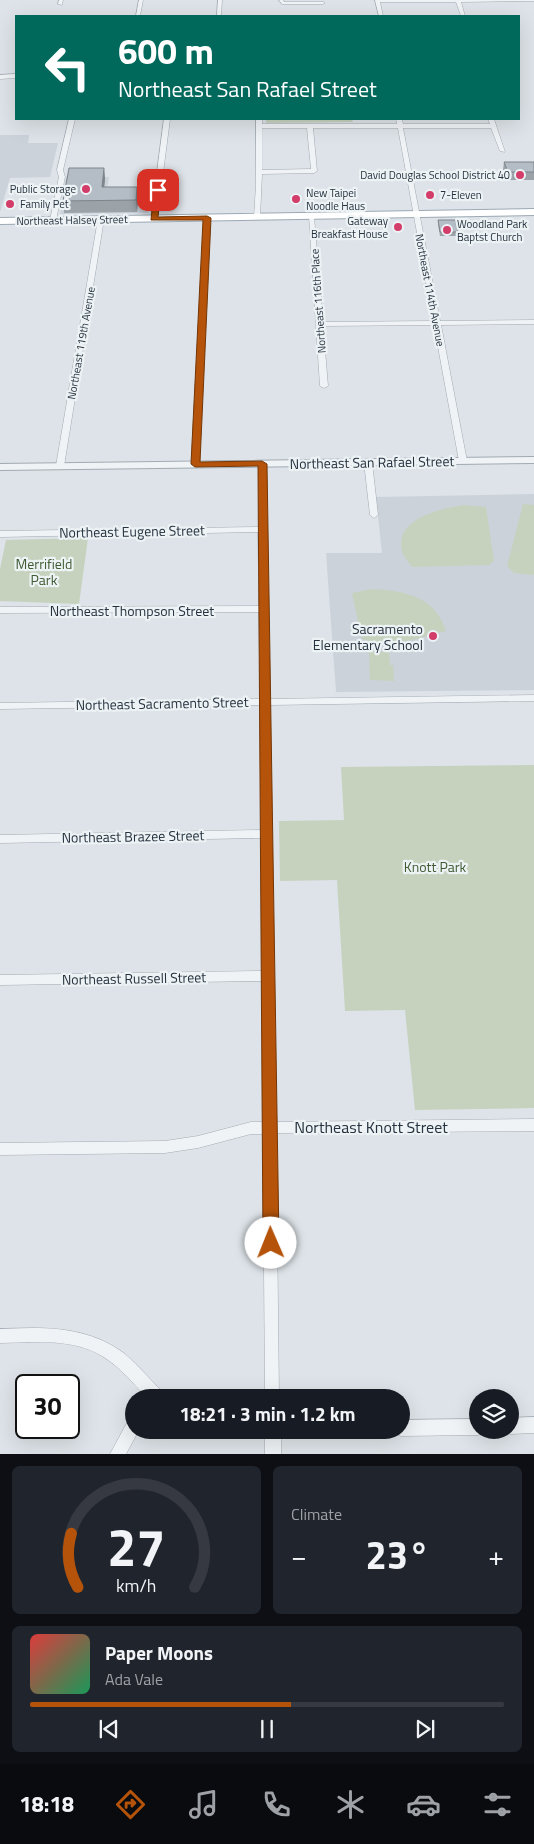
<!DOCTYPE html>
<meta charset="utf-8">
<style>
body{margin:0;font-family:"Titillium Web",sans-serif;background:#20242c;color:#f1f3f6;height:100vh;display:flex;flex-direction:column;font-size:19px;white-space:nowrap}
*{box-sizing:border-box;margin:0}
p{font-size:16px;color:#9ea1a6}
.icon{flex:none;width:28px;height:28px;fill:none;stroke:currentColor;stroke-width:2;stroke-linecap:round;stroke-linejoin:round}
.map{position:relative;height:1454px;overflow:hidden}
.details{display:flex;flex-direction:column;gap:12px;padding:12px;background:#0d0f14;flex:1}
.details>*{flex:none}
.hud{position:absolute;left:15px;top:15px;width:505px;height:105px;border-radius:0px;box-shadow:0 5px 20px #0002;background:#00695c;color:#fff;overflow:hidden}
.controls{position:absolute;left:469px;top:1389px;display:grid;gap:10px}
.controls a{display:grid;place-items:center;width:50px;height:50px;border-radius:50%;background:#171b24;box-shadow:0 5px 20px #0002;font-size:25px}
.speed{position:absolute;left:15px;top:1374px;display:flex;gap:10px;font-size:25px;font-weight:700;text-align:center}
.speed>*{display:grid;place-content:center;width:65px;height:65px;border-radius:50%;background:#171b24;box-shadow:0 5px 20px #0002;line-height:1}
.speed .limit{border:2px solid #111;border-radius:8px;background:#fff;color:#111}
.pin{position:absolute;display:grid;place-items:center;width:42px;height:42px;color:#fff;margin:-21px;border-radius:10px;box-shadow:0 2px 8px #0006}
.me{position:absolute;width:55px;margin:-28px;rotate:359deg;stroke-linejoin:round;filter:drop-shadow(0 0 4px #0008)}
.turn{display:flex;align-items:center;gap:18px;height:105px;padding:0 20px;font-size:22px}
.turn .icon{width:65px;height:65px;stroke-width:2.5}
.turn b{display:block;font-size:35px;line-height:42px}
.big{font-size:38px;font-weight:700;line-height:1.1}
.details .tile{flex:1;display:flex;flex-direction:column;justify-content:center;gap:8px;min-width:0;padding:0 18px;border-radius:8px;background:#20242c}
.details .dial{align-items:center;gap:0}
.dial svg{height:130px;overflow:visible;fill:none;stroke:#363941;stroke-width:7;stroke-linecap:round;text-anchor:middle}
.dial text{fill:#f1f3f6;stroke:none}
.song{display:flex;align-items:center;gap:15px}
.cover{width:60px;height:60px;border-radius:8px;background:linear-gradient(135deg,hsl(0 70% 55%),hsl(150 70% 35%))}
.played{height:5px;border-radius:2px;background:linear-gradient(90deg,#b45309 55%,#363941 55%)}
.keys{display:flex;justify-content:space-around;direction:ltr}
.heat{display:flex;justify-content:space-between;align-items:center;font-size:28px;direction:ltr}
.details .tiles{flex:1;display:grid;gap:12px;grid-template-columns:1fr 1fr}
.tile:last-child{grid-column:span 2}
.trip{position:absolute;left:125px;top:1389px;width:285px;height:50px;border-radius:25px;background:#171b24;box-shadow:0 5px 20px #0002;font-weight:700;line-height:50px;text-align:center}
.tabs{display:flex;height:80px;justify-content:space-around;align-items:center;background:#090b0e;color:#9ea1a6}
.tabs .icon{width:35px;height:35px}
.tabs .active{color:#b45309}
.tabs b{font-size:22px;color:#f1f3f6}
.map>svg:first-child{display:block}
</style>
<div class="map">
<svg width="534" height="1454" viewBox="0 0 534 1454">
<rect width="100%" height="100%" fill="#dde3e8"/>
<path fill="#cbd2da" d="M0,135H29L28,143H58L50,177L10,178L0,212Z
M66,177H109L107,190H150L148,213L60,214Z
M534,494V690L336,692L326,553H382L376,497Z"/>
<path fill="#c6d2be" d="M266,119H352L353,122L266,123Z
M523,504L534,505V575L514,573L507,566Z
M463,505L486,507L494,561L489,565L412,567C409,563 405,558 403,554C391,519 440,509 463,505Z
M88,538L79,604L0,601V569L6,540Z
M372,589C405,591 435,596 446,631C420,638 388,649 362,639L352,593Z
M369,651L389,652L390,665H393L394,681L370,680Z
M534,765V1108L415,1110L405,1010L345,1011L337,880L280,881L279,821L344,820L341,767Z"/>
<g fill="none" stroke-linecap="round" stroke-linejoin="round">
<defs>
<path id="minor" d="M59,0H63L62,5L58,4Z
M139,0H143L140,16H136Z
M218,0H222L221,16H217Z
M279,0H283L284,2H323L325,3L323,4H282Z
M375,0H534V1L461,2L465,16H461L456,2H380L383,16H379Z
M16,74V78L0,79V75Z
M69,119H75L63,170L65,177L56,220L53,222L50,220L59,177L57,170Z
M164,119H170L157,219L154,221L151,219Z
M256,119H262V124H397L396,119H402L403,124H490L488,119H494L505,152L500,151L491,128H403L440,321L534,320V324L441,325L467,461L466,463H463L459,461L434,325L323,326L328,386L324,388L320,386L309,216L314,217L323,322L433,321L398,128H313L317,171L314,173L262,174L260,217L257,219L254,217L256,185ZM262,128H307L311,169L262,170Z
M207,216L210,218L199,465L195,467L191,465L204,218Z
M101,217L104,219L64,466L60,468L56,466L98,219Z
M365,460H371L372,462L378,515L374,518L370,515L364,462Z
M259,462H265L266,464L269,699L534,695V701L270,705L275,1122L534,1119V1131L276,1133L279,1398H265L263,1134H251L198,1148L165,1153L0,1155V1143L165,1141L198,1136L251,1122H263L262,981L0,985V975L262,971L261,838L0,843V835L261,830L260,705L0,709V703L260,699L259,612L0,613V607L259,606L258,532L0,537V531L258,527Z
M32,1328C66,1328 97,1333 125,1354C139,1366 151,1381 164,1393L166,1398H147C133,1383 120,1367 102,1356C73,1338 33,1342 0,1343V1329Z
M134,1417V1430H139L126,1454H110L129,1419Z
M534,1417V1433L510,1434L505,1431L504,1430H510V1418Z
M478,1419V1430H484L483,1432L478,1435L401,1436L396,1433L394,1430H401V1420Z
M230,1430H320L317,1435L312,1438H281V1454H265V1438H238L233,1435Z"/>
<path id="tertiary" d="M534,457V463L0,470V464Z"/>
<path id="primary" d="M534,209V215L0,224V218Z"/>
</defs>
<use href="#minor" stroke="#a2abb2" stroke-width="1"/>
<use href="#tertiary" stroke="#a2abb2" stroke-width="2"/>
<use href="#primary" stroke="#9ca9b4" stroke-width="2"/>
<use href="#minor" fill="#f0f3f6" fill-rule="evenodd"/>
<use href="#tertiary" fill="#f0f3f6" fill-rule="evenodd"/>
<use href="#primary" fill="#fff" fill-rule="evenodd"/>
</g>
<path fill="#9ba3a9" d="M504,162H534V180H507L503,170Z
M104,168L105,179L104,187H137L138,199L137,212L64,213L63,201Z
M438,220L458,232L457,236H440L438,224Z"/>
<path fill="#7e848a" d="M104,168L105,179L103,199L102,187Z
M137,187L138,199L137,212L136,200Z"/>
<path fill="#b4bdc5" stroke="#7e848a" d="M504,162H534V172H508Z
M69,168H104L102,187H137L136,200L63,201Z
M438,220H455L458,232H440Z"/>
<path fill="#b45309" stroke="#753606" d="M158,187L161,190L158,217L207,216L211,218L200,462L262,461L267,464L279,1243L276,1248L271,1250L265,1248L263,1243L258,466L195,467L191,464L203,220H151L154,190Z"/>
<g fill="#d23d69" stroke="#edf2f5" stroke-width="2">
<circle cx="520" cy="175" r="5"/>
<circle cx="86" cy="189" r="5"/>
<circle cx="430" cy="195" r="5"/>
<circle cx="296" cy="199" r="5"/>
<circle cx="10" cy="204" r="5"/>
<circle cx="398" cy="227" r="5"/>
<circle cx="447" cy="230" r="5"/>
<circle cx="433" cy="636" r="5"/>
</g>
<g text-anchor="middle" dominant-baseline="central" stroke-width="4.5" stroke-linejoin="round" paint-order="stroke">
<g font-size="11" fill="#26333f" stroke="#edf2f5" text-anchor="start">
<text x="510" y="175" text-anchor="end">David Douglas School District 40</text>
<text x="76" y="189" text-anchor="end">Public Storage</text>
<text x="306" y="193">New Taipei<tspan x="306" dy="13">Noodle Haus</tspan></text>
<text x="440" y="195">7-Eleven</text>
<text x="20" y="204">Family Pet</text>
<text x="388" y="221" text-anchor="end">Gateway<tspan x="388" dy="13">Breakfast House</tspan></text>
<text x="457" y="224">Woodland Park<tspan x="457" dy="13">Baptst Church</tspan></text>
</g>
<g font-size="11" fill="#26333f" stroke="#edf2f5">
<text transform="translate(72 220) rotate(-1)">Northeast Halsey Street</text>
<text transform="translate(430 290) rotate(79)">Northeast 114th Avenue</text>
<text transform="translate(318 301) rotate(-94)">Northeast 116th Place</text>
<text transform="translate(81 343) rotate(-80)">Northeast 119th Avenue</text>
</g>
<g font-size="14" fill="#26333f" stroke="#edf2f5">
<text transform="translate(372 462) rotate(-1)">Northeast San Rafael Street</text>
<text transform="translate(132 531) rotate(-1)">Northeast Eugene Street</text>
<text x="132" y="610">Northeast Thompson Street</text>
<text transform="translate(162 703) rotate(-1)">Northeast Sacramento Street</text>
<text transform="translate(133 836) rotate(-1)">Northeast Brazee Street</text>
<text transform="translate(134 978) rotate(-1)">Northeast Russell Street</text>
</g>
<g font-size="14" fill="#405b33" stroke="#edf2f5">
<text x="44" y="563">Merrifield<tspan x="44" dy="16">Park</tspan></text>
<text x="435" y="866">Knott Park</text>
</g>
<g font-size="14" fill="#26333f" stroke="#edf2f5" text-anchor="end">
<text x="423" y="628">Sacramento<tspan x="423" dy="16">Elementary School</tspan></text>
</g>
<g font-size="16" fill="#26333f" stroke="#edf2f5">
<text x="371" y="1127">Northeast Knott Street</text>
</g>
</g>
</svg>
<div class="controls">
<a><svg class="icon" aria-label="layers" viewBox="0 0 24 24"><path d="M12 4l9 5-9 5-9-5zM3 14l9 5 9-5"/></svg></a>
</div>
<div class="speed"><div class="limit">30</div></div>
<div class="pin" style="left:158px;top:190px;background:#d93025"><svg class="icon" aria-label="arrive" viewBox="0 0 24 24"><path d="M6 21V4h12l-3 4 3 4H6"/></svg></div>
<svg class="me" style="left:271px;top:1243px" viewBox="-20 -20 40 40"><circle r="19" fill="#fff"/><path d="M0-13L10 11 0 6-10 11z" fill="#b45309"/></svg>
<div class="trip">18:21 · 3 min · 1.2 km</div>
<div class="hud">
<div class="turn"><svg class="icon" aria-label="left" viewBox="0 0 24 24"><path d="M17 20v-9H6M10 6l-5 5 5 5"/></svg><div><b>600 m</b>Northeast San Rafael Street</div></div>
</div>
</div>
<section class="details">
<div class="tiles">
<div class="tile dial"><svg viewBox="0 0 100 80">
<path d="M14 69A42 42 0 1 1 86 69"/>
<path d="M14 69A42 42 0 0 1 10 36" stroke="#b45309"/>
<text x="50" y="56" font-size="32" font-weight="700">27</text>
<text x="50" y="72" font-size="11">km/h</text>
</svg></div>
<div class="tile"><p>Climate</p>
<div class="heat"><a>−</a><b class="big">23°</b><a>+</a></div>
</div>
<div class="tile">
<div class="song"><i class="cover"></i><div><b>Paper Moons</b><p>Ada Vale</p></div></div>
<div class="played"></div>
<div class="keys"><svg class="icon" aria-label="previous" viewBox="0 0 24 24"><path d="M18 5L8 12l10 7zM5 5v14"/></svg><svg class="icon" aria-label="pause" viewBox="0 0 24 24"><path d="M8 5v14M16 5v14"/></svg><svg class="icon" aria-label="next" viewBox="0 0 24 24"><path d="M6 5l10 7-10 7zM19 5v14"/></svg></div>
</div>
</div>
</section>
<nav class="tabs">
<b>18:18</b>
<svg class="icon active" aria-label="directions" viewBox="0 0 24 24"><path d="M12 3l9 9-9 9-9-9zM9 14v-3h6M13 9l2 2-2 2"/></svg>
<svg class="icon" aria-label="music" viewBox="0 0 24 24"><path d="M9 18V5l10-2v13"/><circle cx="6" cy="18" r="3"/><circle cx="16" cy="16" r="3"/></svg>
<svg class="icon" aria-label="phone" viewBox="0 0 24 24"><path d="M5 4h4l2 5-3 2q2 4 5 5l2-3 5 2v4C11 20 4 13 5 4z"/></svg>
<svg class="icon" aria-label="climate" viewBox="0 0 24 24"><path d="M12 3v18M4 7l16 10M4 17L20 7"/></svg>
<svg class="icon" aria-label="car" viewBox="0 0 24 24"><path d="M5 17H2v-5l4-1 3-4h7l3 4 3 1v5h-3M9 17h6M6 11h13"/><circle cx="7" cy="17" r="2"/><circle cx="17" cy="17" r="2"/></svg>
<svg class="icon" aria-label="filters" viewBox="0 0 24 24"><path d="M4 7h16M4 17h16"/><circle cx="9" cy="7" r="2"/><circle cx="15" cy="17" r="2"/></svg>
</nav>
